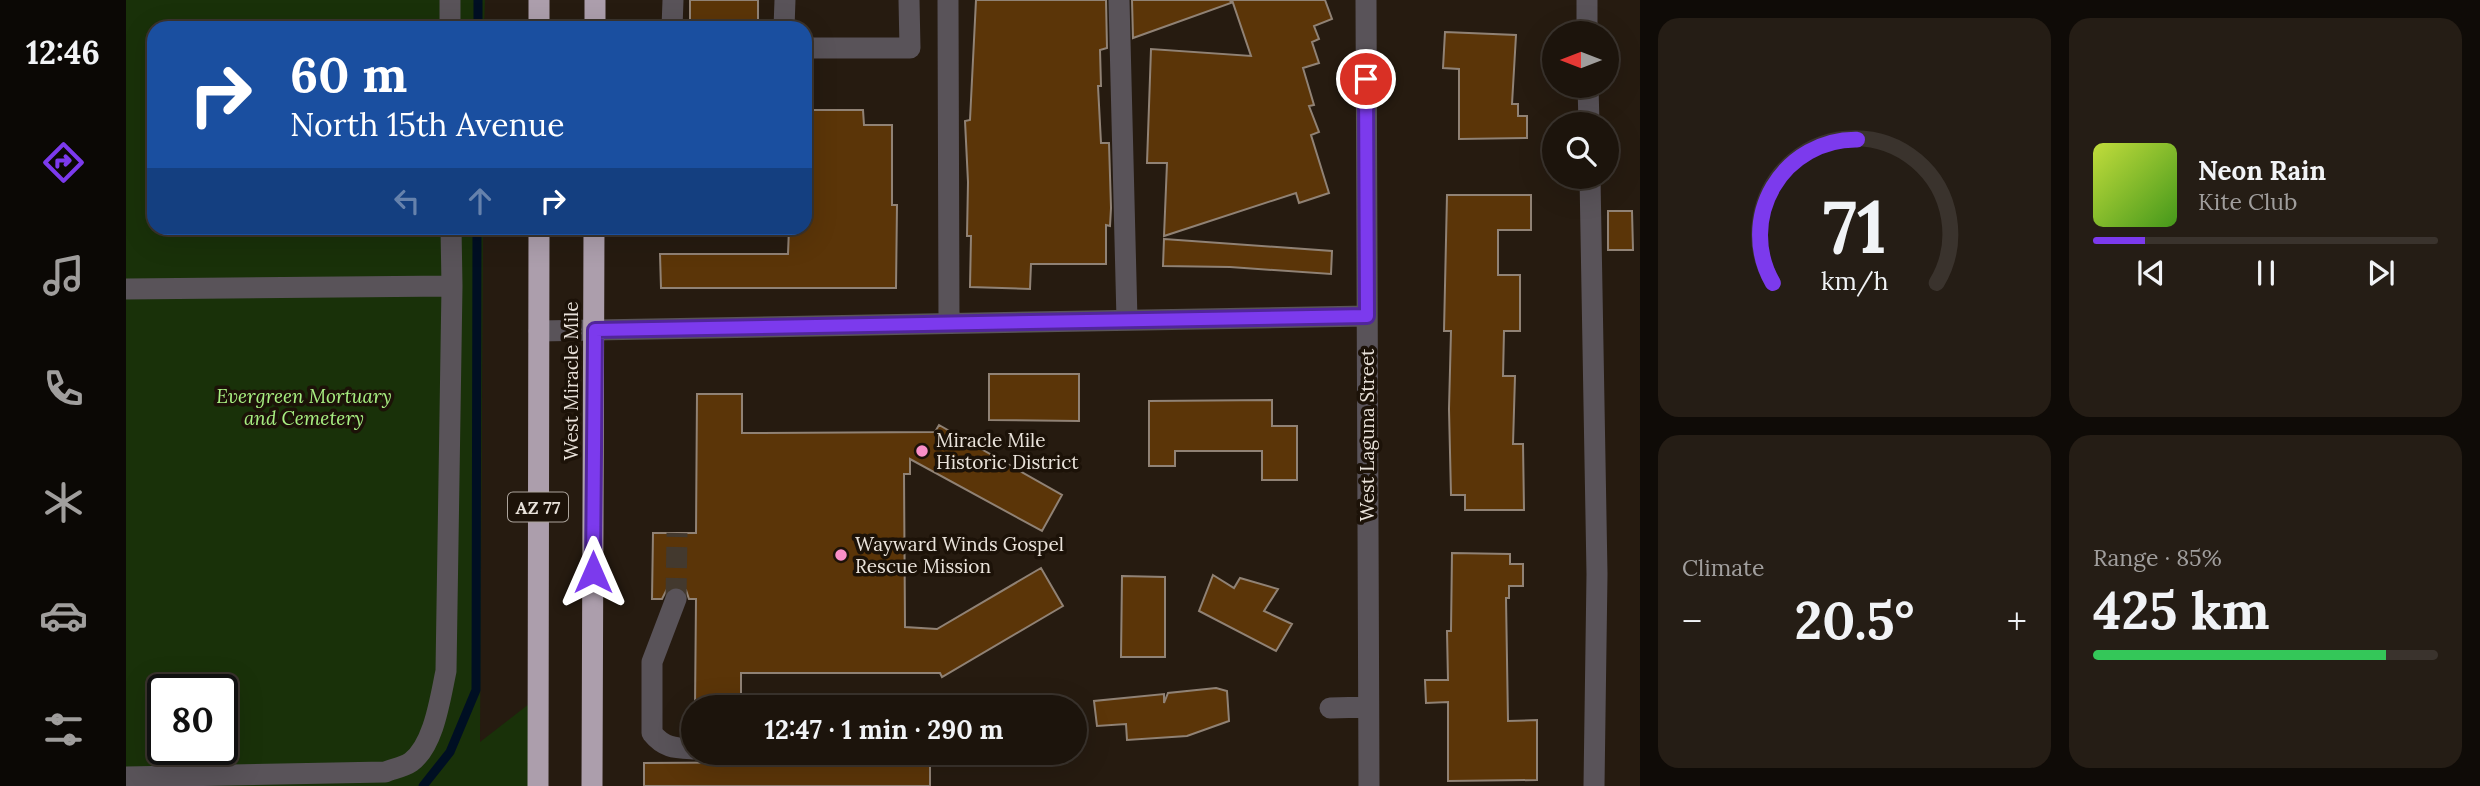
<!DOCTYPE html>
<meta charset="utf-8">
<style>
body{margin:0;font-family:Lora,serif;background:#251d15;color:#f1f3f6;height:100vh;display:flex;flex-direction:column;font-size:26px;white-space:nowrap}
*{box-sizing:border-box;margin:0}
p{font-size:23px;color:#a09e9d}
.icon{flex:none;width:38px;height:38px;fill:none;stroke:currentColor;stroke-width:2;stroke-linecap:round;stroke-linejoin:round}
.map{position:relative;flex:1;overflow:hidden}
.side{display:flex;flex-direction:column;gap:18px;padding:18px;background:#0f0b07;width:840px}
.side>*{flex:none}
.guide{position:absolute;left:21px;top:21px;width:665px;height:214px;border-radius:21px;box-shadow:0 7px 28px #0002,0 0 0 2px #3a332d;background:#1a4fa0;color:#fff;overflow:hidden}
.needle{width:46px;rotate:270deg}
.buttons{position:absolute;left:1416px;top:21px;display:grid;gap:14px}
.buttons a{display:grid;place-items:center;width:77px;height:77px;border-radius:50%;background:#1c140c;box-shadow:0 7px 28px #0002,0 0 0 2px #3a332d;font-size:35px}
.speed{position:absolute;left:21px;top:674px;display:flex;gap:14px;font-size:35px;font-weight:700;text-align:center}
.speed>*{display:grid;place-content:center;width:91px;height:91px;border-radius:50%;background:#1c140c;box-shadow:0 7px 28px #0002,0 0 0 2px #3a332d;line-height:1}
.speed .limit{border:4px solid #111;border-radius:10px;background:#fff;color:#111}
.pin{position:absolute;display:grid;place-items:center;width:60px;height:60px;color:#fff;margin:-30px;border:4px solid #fff;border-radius:50%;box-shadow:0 2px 7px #0007}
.me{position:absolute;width:77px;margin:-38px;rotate:0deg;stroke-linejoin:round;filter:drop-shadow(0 0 5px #0008)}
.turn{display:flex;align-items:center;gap:24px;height:147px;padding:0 28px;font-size:32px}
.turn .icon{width:91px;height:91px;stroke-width:2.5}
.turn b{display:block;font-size:49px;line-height:60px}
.lanes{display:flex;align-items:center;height:66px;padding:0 28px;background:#0003;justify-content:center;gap:35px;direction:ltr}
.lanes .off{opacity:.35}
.big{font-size:52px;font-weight:700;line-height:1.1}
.side .card{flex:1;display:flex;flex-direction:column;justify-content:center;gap:10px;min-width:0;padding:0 24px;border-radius:21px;background:#251d15}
.side .dial{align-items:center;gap:0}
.dial svg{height:182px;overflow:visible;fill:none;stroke:#3a332d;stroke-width:7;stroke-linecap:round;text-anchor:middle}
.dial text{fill:#f1f3f6;stroke:none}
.song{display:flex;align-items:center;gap:21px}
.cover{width:84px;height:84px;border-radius:10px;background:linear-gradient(135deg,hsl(70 70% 55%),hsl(100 70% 35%))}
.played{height:7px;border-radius:4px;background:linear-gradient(90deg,#7c3aed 15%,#3a332d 15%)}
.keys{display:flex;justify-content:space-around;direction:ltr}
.heat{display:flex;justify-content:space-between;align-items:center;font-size:38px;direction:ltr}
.charge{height:10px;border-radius:5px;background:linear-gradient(90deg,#34c759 85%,#3a332d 0)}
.side .tiles{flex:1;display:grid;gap:18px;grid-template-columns:repeat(2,1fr)}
.trip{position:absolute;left:555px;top:695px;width:406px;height:70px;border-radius:35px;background:#1c140c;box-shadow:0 7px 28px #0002,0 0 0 2px #3a332d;font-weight:700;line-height:70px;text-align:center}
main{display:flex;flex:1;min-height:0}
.tabs{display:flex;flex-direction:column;width:126px;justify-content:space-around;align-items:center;background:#0b0805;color:#a09e9d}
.tabs .icon{width:49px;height:49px}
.tabs .current{color:#7c3aed}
.tabs b{font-size:32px;color:#f1f3f6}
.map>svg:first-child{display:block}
</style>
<main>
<nav class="tabs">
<b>12:46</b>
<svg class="icon current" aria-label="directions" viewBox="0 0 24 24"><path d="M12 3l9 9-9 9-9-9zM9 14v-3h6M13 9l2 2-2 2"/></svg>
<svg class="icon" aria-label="music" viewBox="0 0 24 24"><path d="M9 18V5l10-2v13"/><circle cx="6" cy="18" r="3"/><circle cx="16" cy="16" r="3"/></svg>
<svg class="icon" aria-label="phone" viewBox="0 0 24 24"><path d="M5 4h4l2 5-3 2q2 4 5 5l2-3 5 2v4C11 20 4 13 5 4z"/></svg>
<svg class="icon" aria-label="climate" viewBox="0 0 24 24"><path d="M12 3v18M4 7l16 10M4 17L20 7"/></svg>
<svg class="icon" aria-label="car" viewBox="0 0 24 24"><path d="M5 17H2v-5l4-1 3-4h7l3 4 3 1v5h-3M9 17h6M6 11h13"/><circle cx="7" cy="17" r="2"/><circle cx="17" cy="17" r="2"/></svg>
<svg class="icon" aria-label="filters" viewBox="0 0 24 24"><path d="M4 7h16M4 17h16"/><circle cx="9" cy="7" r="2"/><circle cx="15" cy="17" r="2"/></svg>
</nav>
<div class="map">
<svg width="1514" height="786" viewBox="0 0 1514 786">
<rect width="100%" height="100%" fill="#261b10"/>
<path fill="#193109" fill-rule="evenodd" d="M0,0H359L358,28H28V228H357L354,742L412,697V786H0ZM37,690H96V749H37Z"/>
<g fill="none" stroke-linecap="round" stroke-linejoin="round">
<path stroke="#000f23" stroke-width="9" d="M352,28V0
M297,786L324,752L350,690L351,228"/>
</g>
<path fill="#5b3508" stroke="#908275" stroke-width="2" d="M564,0H632V28H564Z
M850,0H980L981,48L974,50L975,86H972L975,143H983L985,208L984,226L980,225V264H905L904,289L844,287L845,236H841L842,182L839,121L844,120Z
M1006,0H1104L1105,3L1007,38Z
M1106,0H1199L1206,19L1188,26L1193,39L1186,42L1193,63L1177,68L1188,105L1183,106L1193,132L1185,135L1203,193L1173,203L1170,193L1038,236L1041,163H1021L1025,49L1125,56Z
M1319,32L1390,35L1386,104H1392V116H1401V138L1333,139V69L1317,68Z
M679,110H737L738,125H766V205H771L770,288H535L534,254H662L663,228H679Z
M1321,195H1405V230H1372V275H1394V331H1378L1377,376H1389L1387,444H1397L1398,510H1339V495H1325L1323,409L1325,331H1318Z
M1482,211H1506L1507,250H1482Z
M1038,239L1206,251L1205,274L1104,267L1037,266Z
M863,374H953V421L863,420Z
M571,394H616V433L809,432L813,425L936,495L916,531L784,459V474H778L779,627L811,629L915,568L937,606L816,677L814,673H615V707H569L570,599H563L560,590L549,586L541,589L536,599H526L527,533H570Z
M1146,400V426H1171V480H1136V451H1049V466H1023V401Z
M1326,553L1384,554V564H1397V586H1383V598H1380L1382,721L1411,720V780L1322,781V702L1300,703L1299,680H1322L1321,631H1325Z
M1087,575L1108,588L1114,578L1152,589L1138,611L1166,624L1150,651L1073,611Z
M996,576L1039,577V657H995Z
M1090,688L1101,691L1103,721L1061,736L1001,740L1000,724L971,726L968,701L1038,694V703L1042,693Z
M804,761V786H518V763L658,762L725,764Z"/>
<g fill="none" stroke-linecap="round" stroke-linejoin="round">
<path stroke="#43392e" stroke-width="21" stroke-dasharray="21 10" stroke-linecap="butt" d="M550,599L551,533"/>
<path stroke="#595359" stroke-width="21" d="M324,0V28
M822,0L823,323
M993,0L1001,320
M1240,0L1243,786
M1461,0V33
M546,28L547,0
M658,28L659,0
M679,48H784L783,0
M1462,86L1463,124
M1464,177L1471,574L1468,786
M0,289L326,286L325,228
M413,331L1241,316
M550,599L526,662V733C538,748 549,748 567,749
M1204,708L1242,707
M0,777L259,772C266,769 278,767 285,762C308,745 314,699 320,671L326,286"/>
<path stroke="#ac9eac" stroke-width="21" d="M413,0V28
M469,0V28
M412,786L413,228
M466,786L468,228"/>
</g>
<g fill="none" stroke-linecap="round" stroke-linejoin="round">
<defs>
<path id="route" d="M467,572L469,330L1241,316L1240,79"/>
</defs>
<use href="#route" stroke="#51269a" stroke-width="18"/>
<use href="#route" stroke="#7c3aed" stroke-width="12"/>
</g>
<g fill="#fa8fc7" stroke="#1c1208" stroke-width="2.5">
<circle cx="796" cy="451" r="7"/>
<circle cx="715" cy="555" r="7"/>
</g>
<g text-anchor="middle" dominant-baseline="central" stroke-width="7" stroke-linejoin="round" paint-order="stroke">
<rect fill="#1c1208" stroke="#aca49c" stroke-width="2" x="382" y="492.5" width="60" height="29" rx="5"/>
<g font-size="18" font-weight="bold" fill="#eae3db">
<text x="412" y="507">AZ 77</text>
</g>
<g font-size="19" fill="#eae3db" stroke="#1c1208">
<text transform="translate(445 381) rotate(-90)">West Miracle Mile</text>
<text transform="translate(1241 435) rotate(-90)">West Laguna Street</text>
</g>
<g font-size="19" font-style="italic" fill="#a8f082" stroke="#1c1208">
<text x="178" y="396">Evergreen Mortuary<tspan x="178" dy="22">and Cemetery</tspan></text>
</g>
<g font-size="19" fill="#eae3db" stroke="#1c1208" text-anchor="start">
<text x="810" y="440">Miracle Mile<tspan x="810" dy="22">Historic District</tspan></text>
<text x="729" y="544">Wayward Winds Gospel<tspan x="729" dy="22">Rescue Mission</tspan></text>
</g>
</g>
</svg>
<div class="buttons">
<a><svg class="needle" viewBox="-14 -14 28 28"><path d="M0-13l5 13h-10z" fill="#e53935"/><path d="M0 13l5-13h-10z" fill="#a09e9d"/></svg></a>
<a><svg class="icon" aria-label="search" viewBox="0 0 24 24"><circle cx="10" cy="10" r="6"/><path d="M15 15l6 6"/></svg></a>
</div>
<div class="speed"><div class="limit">80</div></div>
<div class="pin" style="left:1240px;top:79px;background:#d93025"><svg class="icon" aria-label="arrive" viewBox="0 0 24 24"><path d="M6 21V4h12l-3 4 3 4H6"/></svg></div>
<svg class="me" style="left:467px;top:572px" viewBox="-20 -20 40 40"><path d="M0-17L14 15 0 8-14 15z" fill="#7c3aed" stroke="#fff" stroke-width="4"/></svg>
<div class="trip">12:47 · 1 min · 290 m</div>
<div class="guide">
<div class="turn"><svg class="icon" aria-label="right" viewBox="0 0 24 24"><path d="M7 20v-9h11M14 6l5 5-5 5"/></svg><div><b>60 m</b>North 15th Avenue</div></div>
<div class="lanes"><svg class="icon off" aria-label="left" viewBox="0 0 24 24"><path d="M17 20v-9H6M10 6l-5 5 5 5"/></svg><svg class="icon off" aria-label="ahead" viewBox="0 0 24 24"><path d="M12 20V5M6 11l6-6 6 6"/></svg><svg class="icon" aria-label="right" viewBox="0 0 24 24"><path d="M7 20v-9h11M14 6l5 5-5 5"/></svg></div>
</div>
</div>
<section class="side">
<div class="tiles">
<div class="card dial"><svg viewBox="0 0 100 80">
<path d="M14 69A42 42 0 1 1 86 69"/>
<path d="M14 69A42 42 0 0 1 51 6" stroke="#7c3aed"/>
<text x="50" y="56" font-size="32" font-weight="700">71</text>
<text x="50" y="72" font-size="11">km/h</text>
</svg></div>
<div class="card">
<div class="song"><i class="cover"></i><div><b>Neon Rain</b><p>Kite Club</p></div></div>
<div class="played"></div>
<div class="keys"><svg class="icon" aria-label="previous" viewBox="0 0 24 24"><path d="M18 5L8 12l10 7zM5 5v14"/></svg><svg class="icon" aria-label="pause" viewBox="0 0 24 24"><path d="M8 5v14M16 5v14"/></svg><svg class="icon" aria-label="next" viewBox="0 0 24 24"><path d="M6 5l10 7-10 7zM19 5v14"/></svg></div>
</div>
<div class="card"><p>Climate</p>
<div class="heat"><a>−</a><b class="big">20.5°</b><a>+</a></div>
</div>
<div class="card"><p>Range · 85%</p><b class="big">425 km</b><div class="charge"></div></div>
</div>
</section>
</main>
